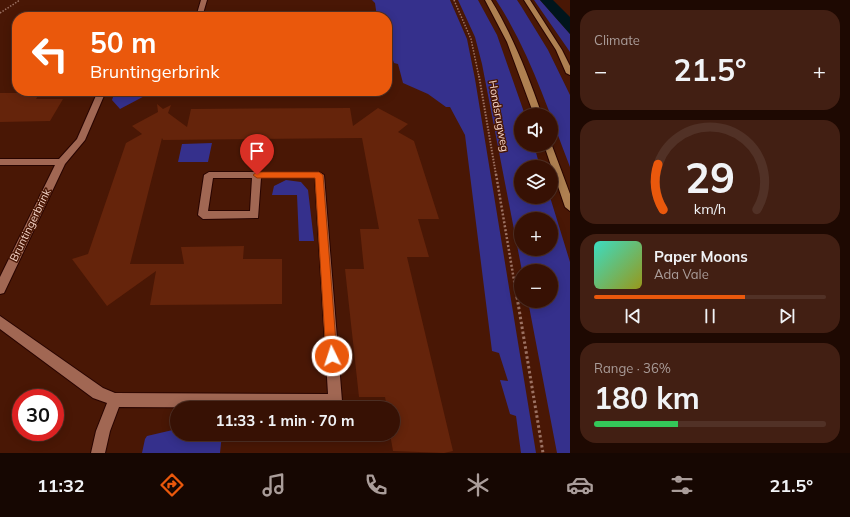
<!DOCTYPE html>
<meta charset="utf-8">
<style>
body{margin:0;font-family:Mulish,sans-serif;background:#421f13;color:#f1f3f6;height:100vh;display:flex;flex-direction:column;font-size:15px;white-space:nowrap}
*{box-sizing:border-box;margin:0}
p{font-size:13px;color:#aa9d9a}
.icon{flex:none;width:22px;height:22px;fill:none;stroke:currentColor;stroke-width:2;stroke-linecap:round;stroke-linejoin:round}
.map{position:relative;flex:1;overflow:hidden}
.side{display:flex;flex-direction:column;gap:10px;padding:10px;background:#1e0902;width:280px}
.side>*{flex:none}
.guide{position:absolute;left:12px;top:12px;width:380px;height:84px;border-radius:16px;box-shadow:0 2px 10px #0003,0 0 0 1px #513126;background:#ea580c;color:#fff;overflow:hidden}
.buttons{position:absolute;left:514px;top:108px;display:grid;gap:8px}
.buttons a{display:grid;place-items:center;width:44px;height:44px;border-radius:50%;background:#371104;box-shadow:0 2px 10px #0003,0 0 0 1px #513126;font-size:20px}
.speed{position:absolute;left:12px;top:389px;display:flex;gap:8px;font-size:20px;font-weight:700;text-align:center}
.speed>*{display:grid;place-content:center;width:52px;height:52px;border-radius:50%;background:#371104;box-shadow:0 2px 10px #0003,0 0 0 1px #513126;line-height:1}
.speed .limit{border:6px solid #d22;background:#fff;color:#111}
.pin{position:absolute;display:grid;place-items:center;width:34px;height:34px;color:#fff;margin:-41px -17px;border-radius:50% 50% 50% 0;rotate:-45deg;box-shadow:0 0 4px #0007}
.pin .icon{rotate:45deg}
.me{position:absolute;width:44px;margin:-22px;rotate:356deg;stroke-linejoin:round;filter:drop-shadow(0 0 3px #0008)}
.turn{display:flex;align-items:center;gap:14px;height:84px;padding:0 12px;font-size:18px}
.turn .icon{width:52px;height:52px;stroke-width:2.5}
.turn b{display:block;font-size:28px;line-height:34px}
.big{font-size:30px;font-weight:700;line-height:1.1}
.side .widget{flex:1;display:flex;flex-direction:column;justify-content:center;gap:6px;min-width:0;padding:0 14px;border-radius:16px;background:#421f13}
.side .dial{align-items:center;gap:0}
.dial svg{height:104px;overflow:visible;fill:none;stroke:#513126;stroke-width:7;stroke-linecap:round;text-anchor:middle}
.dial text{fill:#f1f3f6;stroke:none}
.song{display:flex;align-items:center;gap:12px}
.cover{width:48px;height:48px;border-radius:6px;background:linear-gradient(135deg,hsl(170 70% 55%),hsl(60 70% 35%))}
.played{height:4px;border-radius:2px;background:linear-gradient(90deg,#ea580c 65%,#513126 65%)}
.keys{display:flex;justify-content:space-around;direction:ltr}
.heat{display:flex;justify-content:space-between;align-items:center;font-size:22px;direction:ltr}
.charge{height:6px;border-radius:3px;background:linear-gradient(90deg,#34c759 36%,#513126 0)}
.trip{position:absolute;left:170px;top:401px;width:230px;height:40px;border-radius:20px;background:#371104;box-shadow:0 2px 10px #0003,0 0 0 1px #513126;font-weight:700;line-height:40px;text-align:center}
.menu{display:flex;height:64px;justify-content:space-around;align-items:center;background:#160702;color:#aa9d9a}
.menu .icon{width:28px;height:28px}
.menu .selected{color:#ea580c}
.menu b{font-size:18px;color:#f1f3f6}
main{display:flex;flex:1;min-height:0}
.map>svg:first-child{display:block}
</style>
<main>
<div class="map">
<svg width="570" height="453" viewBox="0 0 570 453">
<rect width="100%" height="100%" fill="#491705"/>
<path fill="#35308c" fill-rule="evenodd" d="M372,0H450L467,39L475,79L536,453H521L516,416L510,414L500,380L508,381L499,353L492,351L465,135L450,107H446L428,94L403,83L398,64L394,63L387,43V17H377L375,3Z
M458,0H478L497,35L525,115H521V145H534L540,167H521V197H550L570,262V453H557L528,301H551V271H522L482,64L475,37ZM521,219H551V249H521Z
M496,0H517L521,6L548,50L570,95V167C548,110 530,52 496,0Z
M534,0H540L570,34V52Z
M115,91H154L120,109L112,100Z
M212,143L208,162H178L182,144Z
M286,180L301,182L308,190L314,241H299L297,195H272L274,186Z
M177,429V434H222L220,453H142L145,439L147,436Z"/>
<path fill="#00151c" d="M540,0H553L570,17V34Z"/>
<path fill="#65240b" d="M0,93H40L36,99H63L50,121L0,122Z
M157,104L163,109L171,105L168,113L187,127L191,109L350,108L353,126L378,108L408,124L398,132L414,141L439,219H418L429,257H407L453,451L444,453L393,451L390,434H393V408H387L385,397H359L345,269H364L360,229H379L362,138L163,140L162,138L130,264H184L181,247L244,246L243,259H282V304L150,305L156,271L107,306L72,259L88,254L126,143L142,134L132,126L158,112Z"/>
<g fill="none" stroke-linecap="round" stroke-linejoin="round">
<defs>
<path id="street" d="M201,0H207L202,17H196Z
M247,13H290L294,17H244L245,14Z
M98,91H106L85,140L65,164L4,293L0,294V277L55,165H0V159H59L77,139Z
M209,172H319L324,175L342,401L340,406L335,408L119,407L110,431L105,453H91L96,431L107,403L93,398L0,329V316L103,388L115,393L328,394L315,178H261L258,218L203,219L198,215L204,175ZM213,178H252L250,211H208Z"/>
<path id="secondary" d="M485,0H491C513,36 528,75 542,115H534L507,42Z
M524,0H530L562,50L570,66V75L566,73L556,50Z
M551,143L570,194V211L565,207L544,145H551Z"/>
</defs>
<use href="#street" stroke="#280400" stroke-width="2"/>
<use href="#secondary" stroke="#280400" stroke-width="2"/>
<path stroke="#9c7263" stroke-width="1.5" stroke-dasharray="1.5 1.5" stroke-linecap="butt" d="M454,0L471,39L479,77
M0,13L20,0"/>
<path stroke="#9c7263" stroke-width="2" stroke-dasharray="1.5 1.5" stroke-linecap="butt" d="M479,76L496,175"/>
<path stroke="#9c7263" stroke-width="2.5" stroke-dasharray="2 2" stroke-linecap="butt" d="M496,174L517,298"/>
<path stroke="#9c7263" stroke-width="3" stroke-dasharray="2.5 2.5" stroke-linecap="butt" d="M517,297L543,453"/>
<use href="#street" fill="#a16753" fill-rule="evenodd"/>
<use href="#secondary" fill="#af8051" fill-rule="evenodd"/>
</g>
<path fill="#ea580c" stroke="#983908" d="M257,172H319L323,175L337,356L336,360L332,361L328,360L326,356L315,178H257L253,175Z"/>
<g text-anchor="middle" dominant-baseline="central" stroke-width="3" stroke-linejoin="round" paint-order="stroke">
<g font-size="11" fill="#f5d4c8" stroke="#491705">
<text transform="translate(499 116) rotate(80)">Hondsrugweg</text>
<text transform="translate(30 225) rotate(-64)">Bruntingerbrink</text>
</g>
</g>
</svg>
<div class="buttons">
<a><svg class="icon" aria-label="sound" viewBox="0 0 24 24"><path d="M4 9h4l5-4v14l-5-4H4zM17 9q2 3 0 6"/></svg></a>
<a><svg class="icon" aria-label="layers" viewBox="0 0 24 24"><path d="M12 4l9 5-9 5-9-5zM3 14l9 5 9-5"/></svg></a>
<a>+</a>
<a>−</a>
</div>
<div class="speed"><div class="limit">30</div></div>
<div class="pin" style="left:257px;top:175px;background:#d93025"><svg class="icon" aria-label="arrive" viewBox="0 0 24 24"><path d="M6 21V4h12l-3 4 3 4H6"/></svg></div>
<svg class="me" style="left:332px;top:356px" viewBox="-20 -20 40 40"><circle r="17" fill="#ea580c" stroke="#fff" stroke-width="3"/><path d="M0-11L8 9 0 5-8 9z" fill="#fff"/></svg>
<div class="trip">11:33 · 1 min · 70 m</div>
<div class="guide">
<div class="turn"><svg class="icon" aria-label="left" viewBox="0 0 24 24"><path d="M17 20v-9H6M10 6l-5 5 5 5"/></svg><div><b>50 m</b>Bruntingerbrink</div></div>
</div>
</div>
<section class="side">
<div class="widget"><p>Climate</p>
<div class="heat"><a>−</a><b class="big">21.5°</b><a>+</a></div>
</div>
<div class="widget dial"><svg viewBox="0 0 100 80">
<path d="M14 69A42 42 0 1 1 86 69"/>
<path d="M14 69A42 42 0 0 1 10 34" stroke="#ea580c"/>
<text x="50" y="56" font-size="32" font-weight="700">29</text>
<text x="50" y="72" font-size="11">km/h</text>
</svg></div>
<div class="widget">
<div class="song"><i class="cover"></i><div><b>Paper Moons</b><p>Ada Vale</p></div></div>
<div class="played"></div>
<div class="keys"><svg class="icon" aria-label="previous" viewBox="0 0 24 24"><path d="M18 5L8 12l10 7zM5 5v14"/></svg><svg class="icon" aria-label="pause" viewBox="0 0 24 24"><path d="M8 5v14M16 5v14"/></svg><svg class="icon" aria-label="next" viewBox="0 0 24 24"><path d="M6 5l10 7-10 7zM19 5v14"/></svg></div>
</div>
<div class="widget"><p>Range · 36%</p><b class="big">180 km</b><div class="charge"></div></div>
</section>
</main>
<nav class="menu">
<b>11:32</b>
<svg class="icon selected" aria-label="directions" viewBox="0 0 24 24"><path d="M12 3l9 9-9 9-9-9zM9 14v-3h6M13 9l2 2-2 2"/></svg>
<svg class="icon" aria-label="music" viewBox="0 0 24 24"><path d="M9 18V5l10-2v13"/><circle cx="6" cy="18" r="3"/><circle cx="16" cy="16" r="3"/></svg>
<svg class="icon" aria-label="phone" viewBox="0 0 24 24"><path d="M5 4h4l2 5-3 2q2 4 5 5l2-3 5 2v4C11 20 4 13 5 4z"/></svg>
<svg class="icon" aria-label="climate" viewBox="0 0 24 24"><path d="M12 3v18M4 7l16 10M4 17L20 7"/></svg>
<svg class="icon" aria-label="car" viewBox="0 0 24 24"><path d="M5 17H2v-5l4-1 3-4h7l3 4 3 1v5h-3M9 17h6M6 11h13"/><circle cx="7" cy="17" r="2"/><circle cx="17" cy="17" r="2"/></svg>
<svg class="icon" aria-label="filters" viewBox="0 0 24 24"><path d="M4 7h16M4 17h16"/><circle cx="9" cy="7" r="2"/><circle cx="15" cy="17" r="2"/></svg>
<b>21.5°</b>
</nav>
